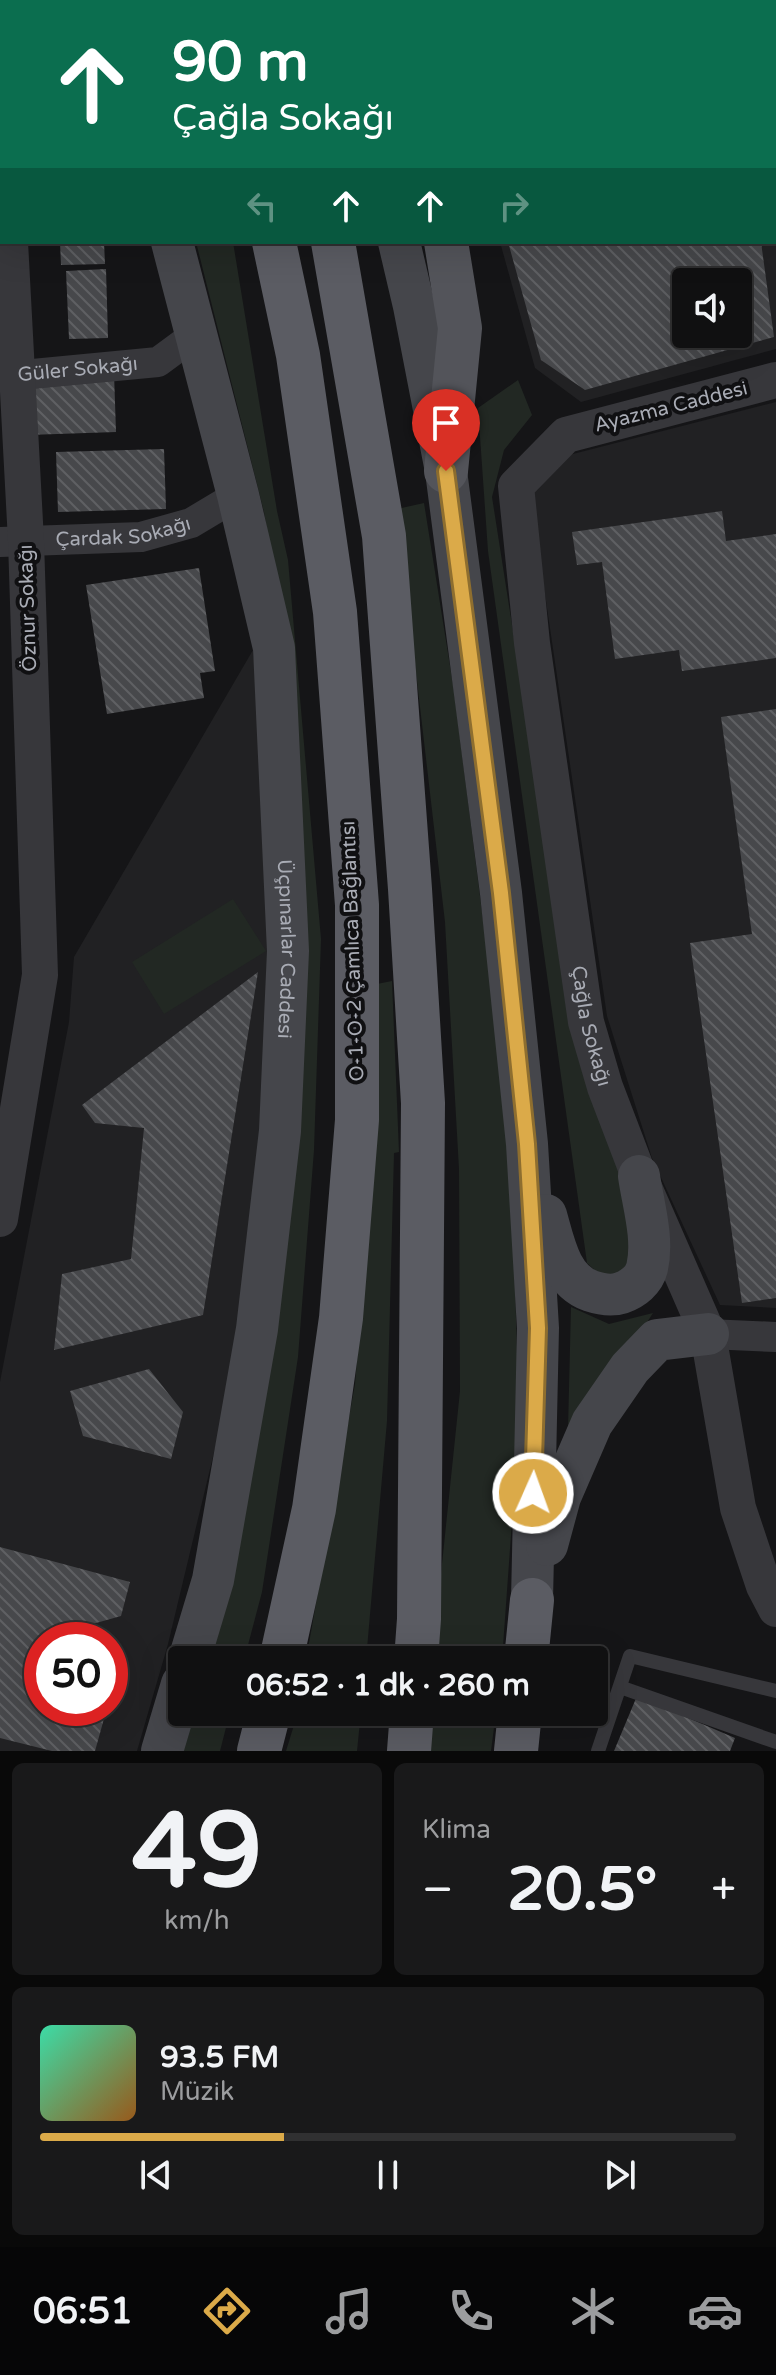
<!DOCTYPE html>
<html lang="tr">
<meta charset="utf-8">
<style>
body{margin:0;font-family:"Varela Round",sans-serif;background:#19191a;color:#f1f3f6;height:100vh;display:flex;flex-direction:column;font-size:30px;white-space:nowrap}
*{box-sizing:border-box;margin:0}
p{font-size:26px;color:#9c9d9f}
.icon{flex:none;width:44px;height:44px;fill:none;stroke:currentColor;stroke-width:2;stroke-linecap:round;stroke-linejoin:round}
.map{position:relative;height:1751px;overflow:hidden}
.details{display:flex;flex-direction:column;gap:12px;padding:12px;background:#090909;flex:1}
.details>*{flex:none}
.hud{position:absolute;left:0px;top:0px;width:776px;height:244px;box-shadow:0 8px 32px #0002,0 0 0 2px #303031;background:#0b6e4f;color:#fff;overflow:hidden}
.controls{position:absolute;left:672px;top:268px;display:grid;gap:16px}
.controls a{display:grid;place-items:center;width:80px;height:80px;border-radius:8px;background:#101011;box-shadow:0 8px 32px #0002,0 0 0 2px #303031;font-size:40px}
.speed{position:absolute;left:24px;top:1622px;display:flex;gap:16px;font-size:40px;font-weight:700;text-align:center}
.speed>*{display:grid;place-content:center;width:104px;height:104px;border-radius:50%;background:#101011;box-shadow:0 8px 32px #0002,0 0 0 2px #303031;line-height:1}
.speed .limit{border:12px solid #d22;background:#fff;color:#111}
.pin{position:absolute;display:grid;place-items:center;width:68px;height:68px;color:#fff;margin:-82px -34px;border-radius:50% 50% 50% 0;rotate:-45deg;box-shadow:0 0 8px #0007}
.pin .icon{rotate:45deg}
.me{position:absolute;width:88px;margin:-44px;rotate:2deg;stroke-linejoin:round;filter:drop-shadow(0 0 6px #0008)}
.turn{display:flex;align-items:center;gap:28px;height:168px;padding:0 40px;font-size:36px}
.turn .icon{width:104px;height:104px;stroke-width:2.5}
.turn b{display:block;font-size:56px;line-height:68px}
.lanes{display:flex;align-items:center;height:76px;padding:0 40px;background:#0003;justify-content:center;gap:40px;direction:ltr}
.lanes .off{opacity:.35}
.big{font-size:60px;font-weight:700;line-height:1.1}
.details .tile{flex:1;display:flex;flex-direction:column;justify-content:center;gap:12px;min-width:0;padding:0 28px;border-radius:12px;background:#19191a}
.details .dial{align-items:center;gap:0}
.dial b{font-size:104px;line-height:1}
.song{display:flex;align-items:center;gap:24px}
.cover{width:96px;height:96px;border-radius:12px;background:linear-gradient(135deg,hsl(160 70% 55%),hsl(30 70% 35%))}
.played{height:8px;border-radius:4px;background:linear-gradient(90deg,#dbaa49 35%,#303031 35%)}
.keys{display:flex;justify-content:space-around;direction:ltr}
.heat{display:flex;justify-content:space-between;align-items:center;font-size:44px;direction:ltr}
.details .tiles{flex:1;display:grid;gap:12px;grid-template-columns:1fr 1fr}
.tile:last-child{grid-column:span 2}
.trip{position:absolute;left:168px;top:1646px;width:440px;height:80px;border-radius:8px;background:#101011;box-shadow:0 8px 32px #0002,0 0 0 2px #303031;font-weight:700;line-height:80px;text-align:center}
.dock{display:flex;height:128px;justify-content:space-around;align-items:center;background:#060607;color:#9c9d9f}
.dock .icon{width:56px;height:56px}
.dock .current{color:#dbaa49}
.dock b{font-size:36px;color:#f1f3f6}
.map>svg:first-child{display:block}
</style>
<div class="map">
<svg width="776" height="1751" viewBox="0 0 776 1751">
<defs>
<pattern id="building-back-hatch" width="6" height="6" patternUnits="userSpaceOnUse" patternTransform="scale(2)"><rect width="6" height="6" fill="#47484b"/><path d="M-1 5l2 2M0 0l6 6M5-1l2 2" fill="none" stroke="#5f6063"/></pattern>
</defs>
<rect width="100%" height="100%" fill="#151517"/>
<path fill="#212123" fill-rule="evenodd" d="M434,0H776V349L581,402L535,368L500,242H774V2H434ZM686,282H738V334H686Z
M776,402V1308L720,1305L652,1158L607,1016L530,492L569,455Z
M253,650L280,961L246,1319L168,1644L137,1751H0V1382L69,1022L74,957ZM42,1640H110V1708H42Z"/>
<path fill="#222823" d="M196,242H233L277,511L288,560L321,939L314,1150L298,1357L262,1592L244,1660H201L276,1290L288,648L264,512Z
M518,380L532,415L504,450L492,497L578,1046L624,1185L641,1247L629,1274L602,1277L587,1263L488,551L478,408Z
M424,503L454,691L511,1141L519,1424L502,1660H432L460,1391L459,1169L445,922L397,509Z
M233,899L266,951L164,1014L132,962Z
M392,981L399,1152L394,1153L387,1421L366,1660H306L355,1384L366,1253L377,984Z
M571,1307L609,1324L653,1313L578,1430L568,1429Z
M187,1712H230L220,1751H176Z
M298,1712H361L357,1751H286Z
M426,1712H496L491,1751H422Z"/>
<path fill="url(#building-back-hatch)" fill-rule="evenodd" d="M60,242H104L105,264L61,265Z
M508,242H761L774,337L585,390L541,360ZM686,282H738V334H686Z
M106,269L108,338L69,339L66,271Z
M114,373L116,432L28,435L26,376Z
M164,449L166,509L58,512L56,452Z
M722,511L726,541L776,534V658L682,671L679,650L615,659L602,562L577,565L572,532Z
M199,568L215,671L200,673L204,698L107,714L86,585Z
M776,709V1298L742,1303L690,943L752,934L721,717Z
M258,972L203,1315L54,1350L62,1274L131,1259L144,1128L95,1123L82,1105Z
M149,1369L183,1412L171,1459L83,1436L70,1391Z
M0,1547L130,1582L121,1616L64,1632L62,1640H42V1708H107L95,1751H52L0,1738Z
M637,1696L735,1738L730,1751H614Z"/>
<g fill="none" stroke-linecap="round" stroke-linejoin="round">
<path stroke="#37373b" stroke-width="14" d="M620,1687L776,1742
M598,1751L630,1656L776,1691"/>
<g stroke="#37373b" stroke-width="30">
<path d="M0,197H2"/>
<path id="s1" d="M0,377L158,362L196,334"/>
<path id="s2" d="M0,542L141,537L191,523L238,495"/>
<path d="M708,1334L776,1337"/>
</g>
<g stroke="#37373b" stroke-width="36">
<path d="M0,18L2,62"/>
<path id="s3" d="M776,380L566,435L516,486L532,643L586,1022L605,1087L639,1176L708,1334L738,1508L764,1586L776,1609"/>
<path d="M0,1219L40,975L26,541L10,242"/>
</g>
<g stroke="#45464b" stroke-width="42">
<path d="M108,0V2"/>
<path d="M341,0V2"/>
<path id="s4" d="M172,242L238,495L274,648L288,951L280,1131L257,1329L213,1580L189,1660"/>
<path d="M399,242L414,306L446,471L501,893L527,1144L538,1328L532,1600"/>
<path d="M546,1215C554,1243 560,1280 591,1291C600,1294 612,1296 621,1293C633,1289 644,1280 647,1268C654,1239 643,1204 639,1176"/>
<path d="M547,1545L560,1497L592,1423L630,1368L657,1340L708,1334"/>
<path d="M162,1751L182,1684"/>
</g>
<path stroke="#53545a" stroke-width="44" d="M390,0V2
M446,242L460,328L446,471"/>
<path stroke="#5b5c63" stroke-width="44" d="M221,0L222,2
M278,0V2
M274,242L298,355L335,612L357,905V1120L341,1318L314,1509L281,1660
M333,242L384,536L410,889L423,1103L419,1619L416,1660
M526,1660L532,1600
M259,1751L269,1712
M409,1751L412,1712
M516,1751L520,1712"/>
</g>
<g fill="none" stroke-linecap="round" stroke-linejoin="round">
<defs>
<path id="route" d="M446,471L501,893L527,1144L538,1328L533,1493"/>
</defs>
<use href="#route" stroke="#8e6e2f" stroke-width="20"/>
<use href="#route" stroke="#dbaa49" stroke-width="14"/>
</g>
<g text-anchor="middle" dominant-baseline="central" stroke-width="8" stroke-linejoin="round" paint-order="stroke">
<g font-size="20" fill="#a9acb5" stroke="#101012">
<text stroke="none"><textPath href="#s1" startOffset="78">Güler Sokağı</textPath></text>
<text transform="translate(671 407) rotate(-14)">Ayazma Caddesi</text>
<text stroke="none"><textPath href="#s2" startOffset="124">Çardak Sokağı</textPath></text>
<text transform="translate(28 608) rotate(-92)">Öznur Sokağı</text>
<text stroke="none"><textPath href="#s4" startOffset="720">Üçpınarlar Caddesi</textPath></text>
<text transform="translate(353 951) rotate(-92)">O-1-O-2 Çamlıca Bağlantısı</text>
<text stroke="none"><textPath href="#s3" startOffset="834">Çağla Sokağı</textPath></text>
</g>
</g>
</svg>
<div class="controls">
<a><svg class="icon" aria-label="sound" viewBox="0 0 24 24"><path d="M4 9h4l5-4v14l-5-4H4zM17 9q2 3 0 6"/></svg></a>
</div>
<div class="speed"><div class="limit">50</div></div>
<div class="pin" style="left:446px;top:471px;background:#d93025"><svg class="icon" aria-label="arrive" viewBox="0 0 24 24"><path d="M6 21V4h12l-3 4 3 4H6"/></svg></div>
<svg class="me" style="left:533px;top:1493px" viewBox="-20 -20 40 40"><circle r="17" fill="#dbaa49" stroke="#fff" stroke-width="3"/><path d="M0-11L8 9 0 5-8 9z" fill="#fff"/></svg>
<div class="trip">06:52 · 1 dk · 260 m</div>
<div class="hud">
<div class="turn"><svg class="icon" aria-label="ahead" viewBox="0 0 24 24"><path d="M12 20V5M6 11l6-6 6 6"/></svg><div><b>90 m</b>Çağla Sokağı</div></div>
<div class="lanes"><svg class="icon off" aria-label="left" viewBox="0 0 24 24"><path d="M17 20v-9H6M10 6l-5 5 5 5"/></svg><svg class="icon" aria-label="ahead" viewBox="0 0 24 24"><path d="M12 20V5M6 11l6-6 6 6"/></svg><svg class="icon" aria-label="ahead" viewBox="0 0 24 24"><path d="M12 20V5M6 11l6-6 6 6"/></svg><svg class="icon off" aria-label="right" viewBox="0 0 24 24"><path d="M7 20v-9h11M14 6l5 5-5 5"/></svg></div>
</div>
</div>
<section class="details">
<div class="tiles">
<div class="tile dial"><b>49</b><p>km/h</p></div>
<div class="tile"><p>Klima</p>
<div class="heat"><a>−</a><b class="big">20.5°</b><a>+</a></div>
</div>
<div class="tile">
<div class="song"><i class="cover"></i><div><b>93.5 FM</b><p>Müzik</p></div></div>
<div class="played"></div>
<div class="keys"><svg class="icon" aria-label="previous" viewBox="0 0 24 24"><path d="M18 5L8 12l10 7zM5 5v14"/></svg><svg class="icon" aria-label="pause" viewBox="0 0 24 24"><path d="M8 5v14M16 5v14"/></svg><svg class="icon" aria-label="next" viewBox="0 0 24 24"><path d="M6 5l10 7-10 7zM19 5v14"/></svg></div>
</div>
</div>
</section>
<nav class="dock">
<b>06:51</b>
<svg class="icon current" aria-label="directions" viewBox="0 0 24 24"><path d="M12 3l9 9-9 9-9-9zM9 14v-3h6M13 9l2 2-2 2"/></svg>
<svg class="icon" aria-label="music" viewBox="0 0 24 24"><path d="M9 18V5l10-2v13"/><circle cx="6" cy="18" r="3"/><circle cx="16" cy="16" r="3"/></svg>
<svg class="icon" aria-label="phone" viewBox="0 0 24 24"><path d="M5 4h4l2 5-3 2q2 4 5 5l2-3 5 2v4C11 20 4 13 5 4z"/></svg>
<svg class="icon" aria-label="climate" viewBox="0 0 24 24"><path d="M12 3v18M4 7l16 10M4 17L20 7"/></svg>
<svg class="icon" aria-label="car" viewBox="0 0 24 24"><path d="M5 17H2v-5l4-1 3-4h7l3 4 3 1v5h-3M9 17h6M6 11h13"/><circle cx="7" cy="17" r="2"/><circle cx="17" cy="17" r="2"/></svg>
</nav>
